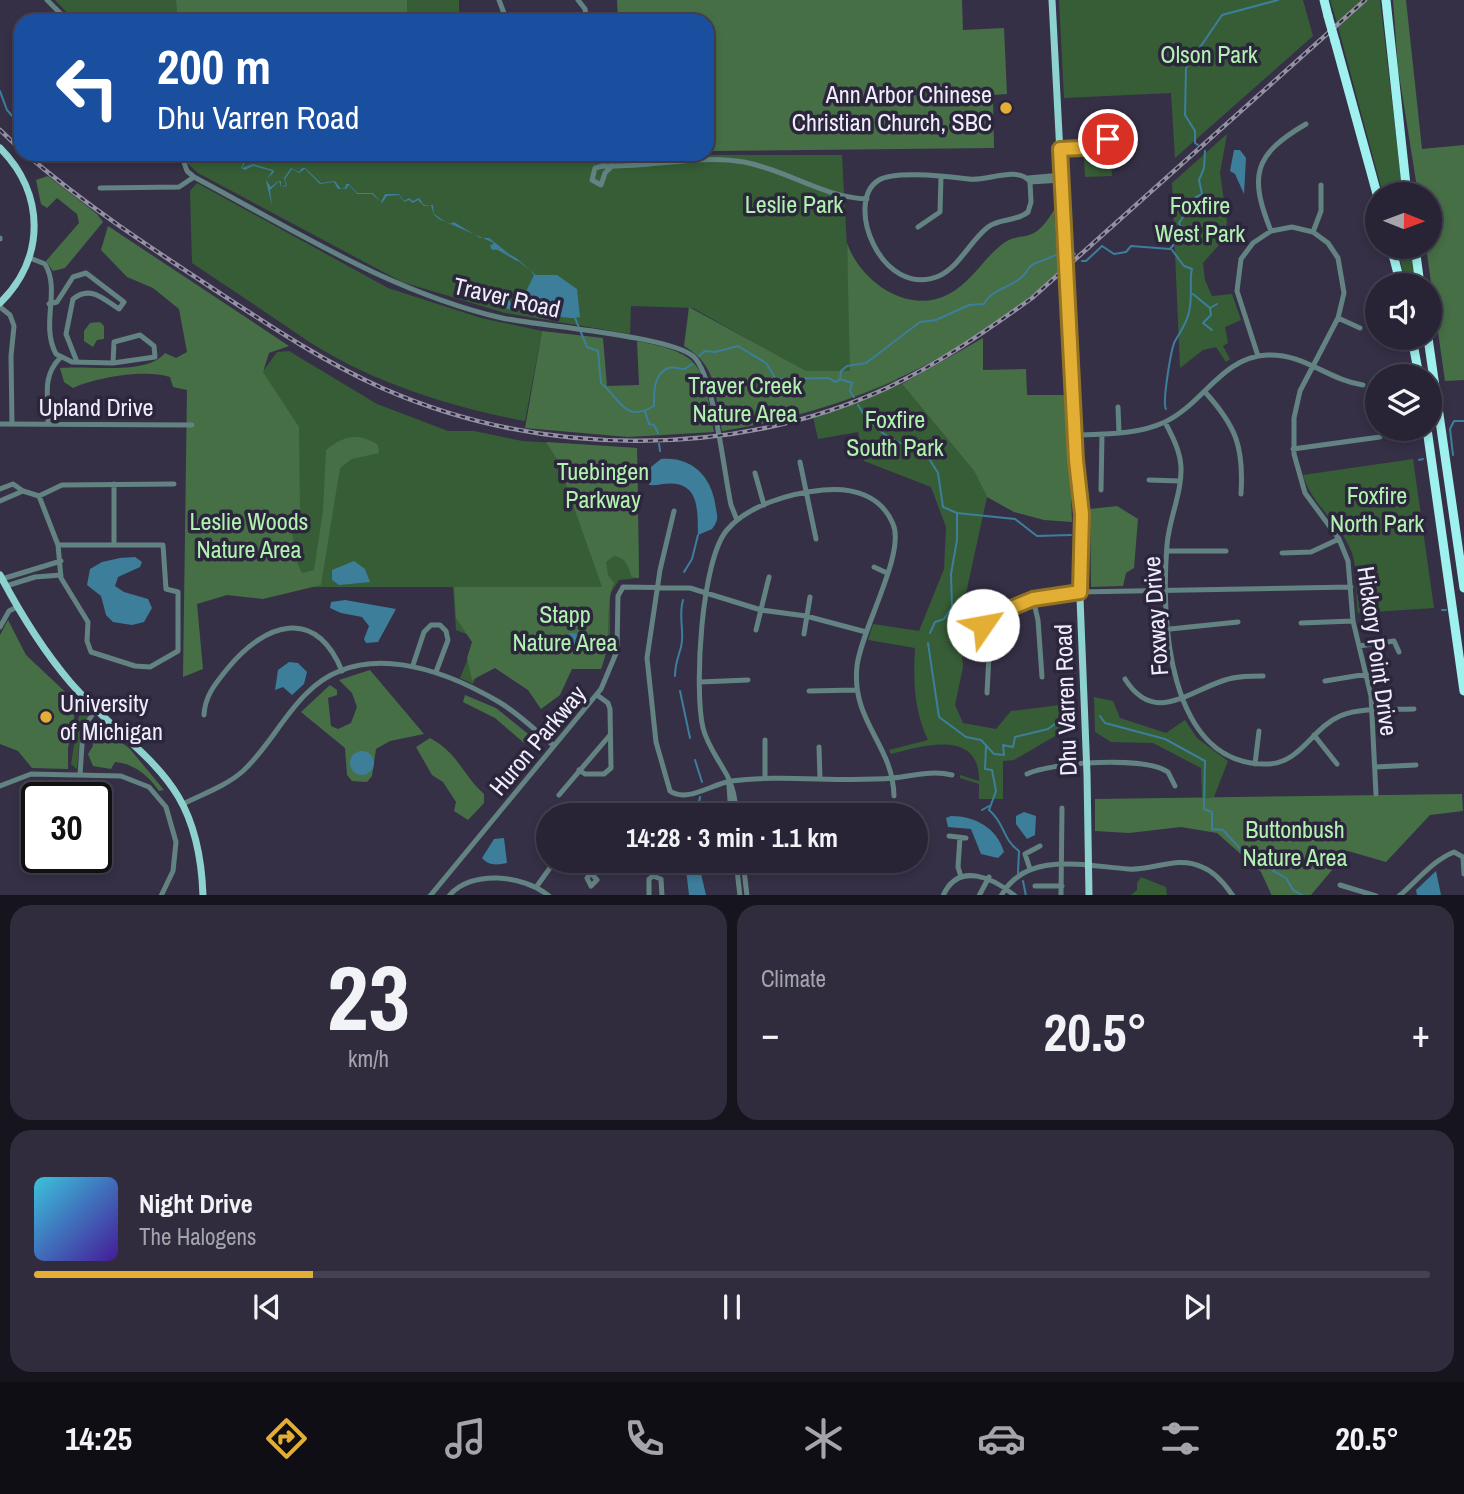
<!DOCTYPE html>
<meta charset="utf-8">
<style>
body{margin:0;font-family:"Archivo Narrow",sans-serif;background:#302c3d;color:#f1f3f6;height:100vh;display:flex;flex-direction:column;font-size:26px;white-space:nowrap}
*{box-sizing:border-box;margin:0}
p{font-size:23px;color:#a5a4ad}
.icon{flex:none;width:38px;height:38px;fill:none;stroke:currentColor;stroke-width:2;stroke-linecap:round;stroke-linejoin:round}
.map{position:relative;height:895px;overflow:hidden}
.details{display:flex;flex-direction:column;gap:10px;padding:10px;background:#16141d;flex:1}
.details>*{flex:none}
.banner{position:absolute;left:14px;top:14px;width:700px;height:147px;border-radius:21px;box-shadow:0 4px 10px #0003,0 0 0 2px #444150;background:#1a4fa0;color:#fff;overflow:hidden}
.needle{width:46px;rotate:91deg}
.fabs{position:absolute;left:1365px;top:182px;display:grid;gap:14px}
.fabs a{display:grid;place-items:center;width:77px;height:77px;border-radius:50%;background:#282435;box-shadow:0 4px 10px #0003,0 0 0 2px #444150;font-size:35px}
.speed{position:absolute;left:21px;top:782px;display:flex;gap:14px;font-size:35px;font-weight:700;text-align:center}
.speed>*{display:grid;place-content:center;width:91px;height:91px;border-radius:50%;background:#282435;box-shadow:0 4px 10px #0003,0 0 0 2px #444150;line-height:1}
.speed .limit{border:4px solid #111;border-radius:10px;background:#fff;color:#111}
.pin{position:absolute;display:grid;place-items:center;width:60px;height:60px;color:#fff;margin:-30px;border:4px solid #fff;border-radius:50%;box-shadow:0 2px 7px #0007}
.me{position:absolute;width:77px;margin:-38px;rotate:57deg;stroke-linejoin:round;filter:drop-shadow(0 0 5px #0008)}
.turn{display:flex;align-items:center;gap:24px;height:147px;padding:0 28px;font-size:32px}
.turn .icon{width:91px;height:91px;stroke-width:2.5}
.turn b{display:block;font-size:49px;line-height:60px}
.big{font-size:52px;font-weight:700;line-height:1.1}
.details .widget{flex:1;display:flex;flex-direction:column;justify-content:center;gap:10px;min-width:0;padding:0 24px;border-radius:21px;background:#302c3d}
.details .dial{align-items:center;gap:0}
.dial b{font-size:91px;line-height:1}
.song{display:flex;align-items:center;gap:21px}
.cover{width:84px;height:84px;border-radius:10px;background:linear-gradient(135deg,hsl(190 70% 55%),hsl(260 70% 35%))}
.played{height:7px;border-radius:4px;background:linear-gradient(90deg,#e2af34 20%,#444150 20%)}
.keys{display:flex;justify-content:space-around;direction:ltr}
.heat{display:flex;justify-content:space-between;align-items:center;font-size:38px;direction:ltr}
.details .tiles{flex:1;display:grid;gap:10px;grid-template-columns:1fr 1fr}
.widget:last-child{grid-column:span 2}
.trip{position:absolute;left:536px;top:803px;width:392px;height:70px;border-radius:35px;background:#282435;box-shadow:0 4px 10px #0003,0 0 0 2px #444150;font-weight:700;line-height:70px;text-align:center}
.menu{display:flex;height:112px;justify-content:space-around;align-items:center;background:#100e15;color:#a5a4ad}
.menu .icon{width:49px;height:49px}
.menu .on{color:#e2af34}
.menu b{font-size:32px;color:#f1f3f6}
.map>svg:first-child{display:block}
</style>
<div class="map">
<svg width="1464" height="896" viewBox="0 0 1464 896">
<rect width="100%" height="100%" fill="#363047"/>
<path fill="#365d36" d="M55,0H176L177,21H75Z
M407,0H459V21H408Z
M1059,0H1303L1313,36L1175,158L1171,93L1064,98Z
M1330,0H1362L1337,23Z
M1367,0H1380L1403,194H1383L1338,27Z
M1227,134L1220,173L1227,221L1225,238L1203,263L1205,280L1212,296L1232,294L1241,320L1225,327L1228,343L1223,346L1230,359L1226,362L1216,347L1203,350L1180,368L1172,183Z
M186,154L842,155L849,286L897,380C841,405 783,421 722,431L804,371L693,308L631,306L630,334L505,313L402,282L198,173L187,163Z
M1111,157L1112,176L1085,177L1084,158Z
M197,183L388,288L481,318L542,331L525,421C449,407 364,380 299,335C264,311 228,287 192,263L190,191Z
M1397,247H1411L1416,285H1406Z
M198,288L264,370L277,352L289,351L377,404L448,431H474L522,441L637,448L639,578L619,580L610,594V640L601,669H526L487,649L473,684L460,678L476,638L456,630L453,587H197Z
M902,384L974,471L987,497L960,621L973,616L977,628L960,635L963,667L955,705L963,723L996,729L1011,711L1076,703V724L1014,760L1003,761V799H979V784L960,778V775L979,781C980,728 922,746 891,754L889,750L928,740C914,710 913,681 915,648L868,640L873,624L919,631L944,569L946,527L931,487L864,461L858,432L818,439L813,417Z
M1413,459L1434,608L1358,613C1355,592 1359,568 1350,548C1338,521 1311,504 1303,475Z
M1094,697L1113,701L1120,718L1166,733L1185,720L1197,738L1228,761L1214,797H1202L1201,768L1153,743L1111,742L1095,732Z
M81,704L90,713L80,731L77,769L71,764Z
M1141,877L1166,887L1167,895H1131L1137,890V883Z"/>
<path fill="#466f46" d="M176,0H407L408,21H177Z
M617,0H962L963,30L1004,28L1007,94L993,95L994,148L707,151V21H618Z
M1393,0H1406L1422,149L1464,145V380L1445,381L1426,247H1430V194H1418L1398,68Z
M48,176L97,214L103,222L65,268L53,271L46,261L79,223L77,214L57,198L47,208L41,204L36,180Z
M1054,210L1058,272C965,359 847,411 722,431C714,394 719,367 684,346L689,307L806,371H850L847,243C860,281 908,316 949,294C970,283 982,261 1000,246C1022,227 1030,250 1054,210Z
M108,226L289,346L269,353L263,372L299,427L300,511L292,530L296,560L302,573L314,570L323,510L326,450C343,436 358,432 378,445L379,453L352,459L340,468L321,585L263,599L227,595L197,604L203,669L183,677L187,390L173,387L170,377C145,369 97,377 73,388L64,382L60,368C89,365 146,376 165,353L176,358L187,352L179,309L153,288L127,277L101,250Z
M100,322L104,326V339L97,340L93,347L84,341V331L90,323Z
M542,331L603,338L607,386L639,385L637,341C706,354 703,367 714,432L628,437L525,428Z
M983,338V370L1026,369L1027,395H1067L1072,522L1044,520L1014,512L987,497L974,471L902,384Z
M546,442L637,448L639,578L632,577C627,566 628,559 614,556L606,562L608,575L614,583C604,604 613,640 601,669H572L560,695L541,709L528,690L495,668L472,680L467,658L472,642L456,618L454,587H602L557,459Z
M1117,506L1138,519L1134,568L1126,573L1123,586L1091,587L1090,509Z
M8,620L26,655L77,703L68,748V769L32,768L18,751L0,744V635Z
M370,670L424,734L390,741L376,749L372,776L367,782L352,781L347,775L345,748L301,712L330,685L337,690V695L328,698L331,726L338,729L351,723L357,707L352,693L339,680Z
M465,695L496,708L537,741L524,743L495,718L463,702Z
M93,720L130,749L164,790L159,791C149,776 133,763 115,762L111,769L93,766L88,754L93,746L89,727Z
M430,738C459,754 461,773 484,794V803L468,820L454,811L456,802L443,782L432,775L416,747Z
M1462,794L1463,811L1430,815L1386,862L1348,851L1311,895L1272,896L1261,872L1217,833L1181,827L1129,833L1095,831V799Z"/>
<path fill="#3d7e9b" d="M1234,150H1240L1246,158L1244,194L1235,174L1230,171Z
M255,154L254,157L248,156L242,168L253,164L273,170L274,172L266,180L271,187L278,181H281V187L286,185L284,178L291,168L299,172L302,168H305L321,183L335,181L341,189L345,188L346,184H349L357,193H373L381,202L385,194H399L404,201L409,198L413,201L419,198L424,205H433L434,214L449,224L454,222L480,238H489L536,275H557L577,289L580,317C558,323 529,301 513,311L504,307L501,299L505,294L512,305L519,306L534,275C525,264 506,247 492,250L490,246L494,243L439,219L434,215L431,205L424,206L418,200L413,203L409,200L404,202L399,195L387,196L382,203L372,194H357L349,185L346,189H338L334,182L320,184L305,169L299,173L292,169L285,179L287,186L281,187L279,181L270,190L272,206L266,181L272,171L253,166L245,170L241,168L247,155Z
M661,459C694,456 713,479 716,509C718,518 718,521 712,529L698,535C697,517 701,489 677,484C667,482 658,486 649,485L651,467Z
M120,558L135,557L142,562L140,567L118,577L115,586L124,592L148,599L152,608L144,622L132,625L113,622L106,615L101,596L87,585L90,569L102,562Z
M354,561L365,569L370,582L339,585L332,580V570Z
M345,600L396,609L378,642L366,643L364,639L369,626L362,617L341,613L330,608L331,602Z
M572,633L587,636L594,643L577,652L569,651L563,644L567,635Z
M289,662L298,663L307,672L304,684L292,695L283,687L275,690L278,670Z
M350 763a12 12 0 1 1 24 0a12 12 0 1 1-24 0Z
M1024,812L1036,816L1035,835L1027,839L1016,824V816Z
M951,816C975,816 997,828 1004,852L998,858L981,854L971,829L948,827L946,818Z
M504,838L507,863C497,865 489,866 482,858L494,839Z
M685,861H698L706,895H689Z
M1436,871L1441,895H1417L1416,890Z"/>
<g fill="none" stroke-linecap="round" stroke-linejoin="round">
<path stroke="#3d7e9b" stroke-width="2" d="M0,91L7,110L21,126
M1198,145L1195,143V131L1185,115L1186,68L1222,15L1278,0
M86,154H166
M498,249L517,260
M1069,251L1075,254
M1082,261H1086L1102,246L1114,254L1126,252L1131,246L1170,249L1184,233L1179,223L1186,213L1185,203L1202,194L1199,180L1204,168L1205,151
M1193,294L1210,308L1217,304
M1210,308L1211,315L1203,323L1212,330
M575,318L587,347L598,351L601,383C620,398 624,424 654,406C654,393 653,375 668,368C673,366 679,369 685,369L692,364
M699,356L705,351L715,352L738,346L766,363L776,379L828,378L836,382L840,379L852,383L850,391L854,397
M840,379L841,371L847,366L866,363L920,322L936,320L969,305L984,304C992,288 1014,287 1024,275C1028,270 1029,265 1036,263C1045,259 1052,258 1061,252
M858,405C870,427 896,447 923,449L938,473L943,507L957,513V540L951,574L952,607L944,619L935,622L930,633
M1166,409C1162,403 1171,349 1175,341C1180,332 1187,323 1189,312C1193,297 1189,278 1192,269L1184,266L1172,250
M645,412L649,424L654,425L658,433
M659,444L660,451
M1453,455L1450,429L1454,421H1464
M1419,460L1423,459
M957,513L1015,519L1037,536L1071,535
M684,572L692,559L698,535
M1442,610H1446
M928,643L939,717L966,737L981,740L994,754L1004,755L1003,745L1013,747L1015,737L1048,729L1077,708
M675,676C675,664 678,658 681,647C685,633 678,617 683,600
M680,691L690,738
M1100,716L1105,723L1165,739L1205,761L1204,809L1212,812V829L1223,830L1246,855L1286,878L1293,890L1304,896
M986,747L985,769L992,770L996,791L989,810C1005,823 1002,839 1019,851L1018,873
M695,760L702,782
M982,810L989,806
M696,816L700,797
M1023,881L1026,896"/>
<path stroke="#638382" stroke-width="5" d="M47,0L68,21
M499,0L507,21
M578,0L585,9L587,21
M1102 145a6 6 0 1 1 12 0a6 6 0 1 1-12 0Z
M1060,149L1102,147
M181,154L187,171L194,177C294,230 390,292 502,318C540,326 672,336 694,357C714,376 724,473 731,505L737,520
M612,166L605,173L601,185L592,180L595,168L603,166C650,168 696,154 744,162C787,170 822,197 867,199
M1028,178L1062,175
M1030,182L1031,202L1028,212C1016,222 1000,218 988,227C970,241 960,266 939,276C881,300 843,201 879,180C896,170 949,177 969,179C985,182 1019,165 1030,182L1062,180
M100,188L179,187L194,177
M918,227L940,212L941,176
M1271,231C1249,176 1253,155 1306,124
M1313,232L1321,211V185
M0,238V239
M30,258L45,264C61,291 40,324 56,354L72,362L113,363
M49,304L57,302L73,277L86,273L124,302L119,309C103,299 91,285 73,299L66,334L77,362
M0,307L10,315L14,326L11,356L12,424
M1338,318L1360,328
M140,335L154,346L155,357L113,363L114,342Z
M1258,356L1237,291L1241,259L1253,243L1271,231L1292,227L1313,232L1328,243L1338,258L1344,293L1338,318L1300,391L1294,418V454L1305,493L1339,539L1348,561L1353,621L1371,696L1376,794
M1205,392C1236,426 1244,447 1241,494
M1118,407L1119,433
M1165,422C1172,436 1180,450 1181,467C1182,493 1169,519 1167,545C1161,615 1166,766 1267,764C1300,764 1312,728 1340,716C1362,707 1391,710 1414,709
M0,424L192,425
M48,424C49,399 41,377 60,358
M1075,435C1105,434 1137,435 1165,422C1203,404 1222,357 1267,355C1304,353 1328,380 1363,385
M1293,449L1380,437
M800,462L816,539
M755,473L764,505
M1149,480L1180,481
M0,489L13,484L23,491
M1101,490L1102,434
M39,496L58,545L61,578L88,622L87,641L91,652L135,666L150,667L178,651V592L166,589L163,545H58
M0,501L23,491L39,496L62,485L174,484
M674,511L660,570L647,658L656,742L670,791C687,803 712,784 731,781C785,774 839,783 893,778C913,776 932,770 952,775
M114,545V484
M1167,551H1226
M1282,553L1311,552L1339,539
M874,567L887,573
M2,579L61,561
M6,586L35,577L61,575
M1033,599L1038,620L1042,677
M1301,623L1353,621
M0,627L9,611L17,607
M1170,629L1238,622
M756,630L769,577
M804,634L810,597
M1359,646L1394,641L1399,652
M413,665L424,632L431,625H440L446,631L448,640L436,672
M1125,679C1154,725 1187,692 1225,680C1237,676 1250,676 1263,676
M1325,681L1367,674
M700,682L748,680
M809,691L857,690
M987,693L989,655L983,621L1033,599L1077,592L1351,587
M204,715C205,695 216,683 228,668C265,623 315,606 342,671
M1314,735L1337,764
M819,747L820,779
M1255,764L1259,731
M1375,767L1416,765
M579,770L585,774H604L611,768L610,709L608,703L597,695
M1027,774C1052,762 1145,756 1168,772L1175,786
M80,775L83,729L96,709
M765,778V740
M729,785L731,816
M0,786L31,774L121,776L149,787L166,807L176,842L173,871L161,896
M559,795L610,735
M183,804C203,794 226,786 243,771C268,748 283,716 307,693C361,639 443,669 499,702C518,713 536,731 553,745
M737,816C735,799 733,784 724,770C716,756 707,744 703,728C694,690 701,560 727,530C748,505 791,493 823,490C852,487 881,495 893,524C906,553 861,630 857,666C851,722 893,744 894,796
M949,836L966,838
M960,837L958,867L961,877
M736,861L740,896
M743,861L747,896
M1030,869L1025,854L1040,846
M591,873L597,880L591,886L587,878L596,867V861
M1340,885L1376,896
M537,886L555,861
M1035,886H1062
M430,896L601,689L617,651L618,596L623,587L690,588L761,610L806,616L866,632
M449,896C471,869 524,875 549,896
M649,896V879L653,876L661,879L662,896
M943,896C958,861 994,878 1015,896
M979,896L989,877
M1001,896C1026,850 1086,866 1128,869C1153,871 1177,855 1202,867C1215,872 1225,884 1233,896
M1061,896L1062,808
M1399,896C1417,881 1432,861 1454,852L1463,857L1464,874"/>
<path stroke="#8ed2d0" stroke-width="7" d="M1052,0L1076,460L1083,534L1080,598L1087,774L1089,896
M0,148C45,193 46,258 0,303
M0,575C20,613 42,649 70,682C139,761 199,773 203,896"/>
<path stroke="#9ff1ef" stroke-width="9" d="M1324,0L1328,16
M1386,0L1407,194
M1335,41L1377,194
M1391,247L1401,285
M1415,247L1420,285
M1412,338L1419,376
M1428,338L1464,588
M1427,429L1464,691"/>
<defs>
<path id="rail" d="M0,130L21,150
M26,154C84,204 148,246 212,288C267,324 322,361 382,388C539,457 732,460 889,387C940,363 986,331 1032,298L1365,0"/>
</defs>
<use href="#rail" stroke="#9591a4" stroke-width="4.5"/>
<use href="#rail" stroke="#2c263c" stroke-width="2" stroke-dasharray="5" stroke-linecap="butt"/>
<path stroke="#9ff1ef" stroke-width="9" d="M1328,16L1335,41"/>
</g>
<g fill="none" stroke-linecap="round" stroke-linejoin="round">
<defs>
<path id="route" d="M983,625L987,618L1033,599L1080,592L1082,514L1076,460L1060,149L1102,147L1108,139"/>
</defs>
<use href="#route" stroke="#937222" stroke-width="18"/>
<use href="#route" stroke="#e2af34" stroke-width="12"/>
</g>
<g fill="#e2af34" stroke="#2c263c" stroke-width="2.5">
<circle cx="1006" cy="108" r="7"/>
<circle cx="46" cy="717" r="7"/>
</g>
<g text-anchor="middle" dominant-baseline="central" stroke-width="7" stroke-linejoin="round" paint-order="stroke">
<g font-size="24" fill="#b1f2b0" stroke="#2c263c">
<text x="1209" y="54">Olson Park</text>
<text x="794" y="204">Leslie Park</text>
<text x="1200" y="205">Foxfire<tspan x="1200" dy="28">West Park</tspan></text>
<text x="745" y="385">Traver Creek<tspan x="745" dy="28">Nature Area</tspan></text>
<text x="895" y="419">Foxfire<tspan x="895" dy="28">South Park</tspan></text>
<text x="603" y="471">Tuebingen<tspan x="603" dy="28">Parkway</tspan></text>
<text x="1377" y="495">Foxfire<tspan x="1377" dy="28">North Park</tspan></text>
<text x="249" y="521">Leslie Woods<tspan x="249" dy="28">Nature Area</tspan></text>
<text x="565" y="614">Stapp<tspan x="565" dy="28">Nature Area</tspan></text>
<text x="1295" y="829">Buttonbush<tspan x="1295" dy="28">Nature Area</tspan></text>
</g>
<g font-size="24" fill="#f0edfc" stroke="#2c263c" text-anchor="end">
<text x="992" y="94">Ann Arbor Chinese<tspan x="992" dy="28">Christian Church, SBC</tspan></text>
<text x="60" y="703" text-anchor="start">University<tspan x="60" dy="28">of Michigan</tspan></text>
</g>
<g font-size="24" fill="#f0edfc" stroke="#2c263c">
<text transform="translate(507 297) rotate(13)">Traver Road</text>
<text x="96" y="407">Upland Drive</text>
<text transform="translate(1155 616) rotate(-94)">Foxway Drive</text>
<text transform="translate(1378 651) rotate(82)">Hickory Point Drive</text>
<text transform="translate(1065 700) rotate(-92)">Dhu Varren Road</text>
<text transform="translate(537 740) rotate(-50)">Huron Parkway</text>
</g>
</g>
</svg>
<div class="fabs">
<a><svg class="needle" viewBox="-14 -14 28 28"><path d="M0-13l5 13h-10z" fill="#e53935"/><path d="M0 13l5-13h-10z" fill="#a5a4ad"/></svg></a>
<a><svg class="icon" aria-label="sound" viewBox="0 0 24 24"><path d="M4 9h4l5-4v14l-5-4H4zM17 9q2 3 0 6"/></svg></a>
<a><svg class="icon" aria-label="layers" viewBox="0 0 24 24"><path d="M12 4l9 5-9 5-9-5zM3 14l9 5 9-5"/></svg></a>
</div>
<div class="speed"><div class="limit">30</div></div>
<div class="pin" style="left:1108px;top:139px;background:#d93025"><svg class="icon" aria-label="arrive" viewBox="0 0 24 24"><path d="M6 21V4h12l-3 4 3 4H6"/></svg></div>
<svg class="me" style="left:983px;top:625px" viewBox="-20 -20 40 40"><circle r="19" fill="#fff"/><path d="M0-13L10 11 0 6-10 11z" fill="#e2af34"/></svg>
<div class="trip">14:28 · 3 min · 1.1 km</div>
<div class="banner">
<div class="turn"><svg class="icon" aria-label="left" viewBox="0 0 24 24"><path d="M17 20v-9H6M10 6l-5 5 5 5"/></svg><div><b>200 m</b>Dhu Varren Road</div></div>
</div>
</div>
<section class="details">
<div class="tiles">
<div class="widget dial"><b>23</b><p>km/h</p></div>
<div class="widget"><p>Climate</p>
<div class="heat"><a>−</a><b class="big">20.5°</b><a>+</a></div>
</div>
<div class="widget">
<div class="song"><i class="cover"></i><div><b>Night Drive</b><p>The Halogens</p></div></div>
<div class="played"></div>
<div class="keys"><svg class="icon" aria-label="previous" viewBox="0 0 24 24"><path d="M18 5L8 12l10 7zM5 5v14"/></svg><svg class="icon" aria-label="pause" viewBox="0 0 24 24"><path d="M8 5v14M16 5v14"/></svg><svg class="icon" aria-label="next" viewBox="0 0 24 24"><path d="M6 5l10 7-10 7zM19 5v14"/></svg></div>
</div>
</div>
</section>
<nav class="menu">
<b>14:25</b>
<svg class="icon on" aria-label="directions" viewBox="0 0 24 24"><path d="M12 3l9 9-9 9-9-9zM9 14v-3h6M13 9l2 2-2 2"/></svg>
<svg class="icon" aria-label="music" viewBox="0 0 24 24"><path d="M9 18V5l10-2v13"/><circle cx="6" cy="18" r="3"/><circle cx="16" cy="16" r="3"/></svg>
<svg class="icon" aria-label="phone" viewBox="0 0 24 24"><path d="M5 4h4l2 5-3 2q2 4 5 5l2-3 5 2v4C11 20 4 13 5 4z"/></svg>
<svg class="icon" aria-label="climate" viewBox="0 0 24 24"><path d="M12 3v18M4 7l16 10M4 17L20 7"/></svg>
<svg class="icon" aria-label="car" viewBox="0 0 24 24"><path d="M5 17H2v-5l4-1 3-4h7l3 4 3 1v5h-3M9 17h6M6 11h13"/><circle cx="7" cy="17" r="2"/><circle cx="17" cy="17" r="2"/></svg>
<svg class="icon" aria-label="filters" viewBox="0 0 24 24"><path d="M4 7h16M4 17h16"/><circle cx="9" cy="7" r="2"/><circle cx="15" cy="17" r="2"/></svg>
<b>20.5°</b>
</nav>
